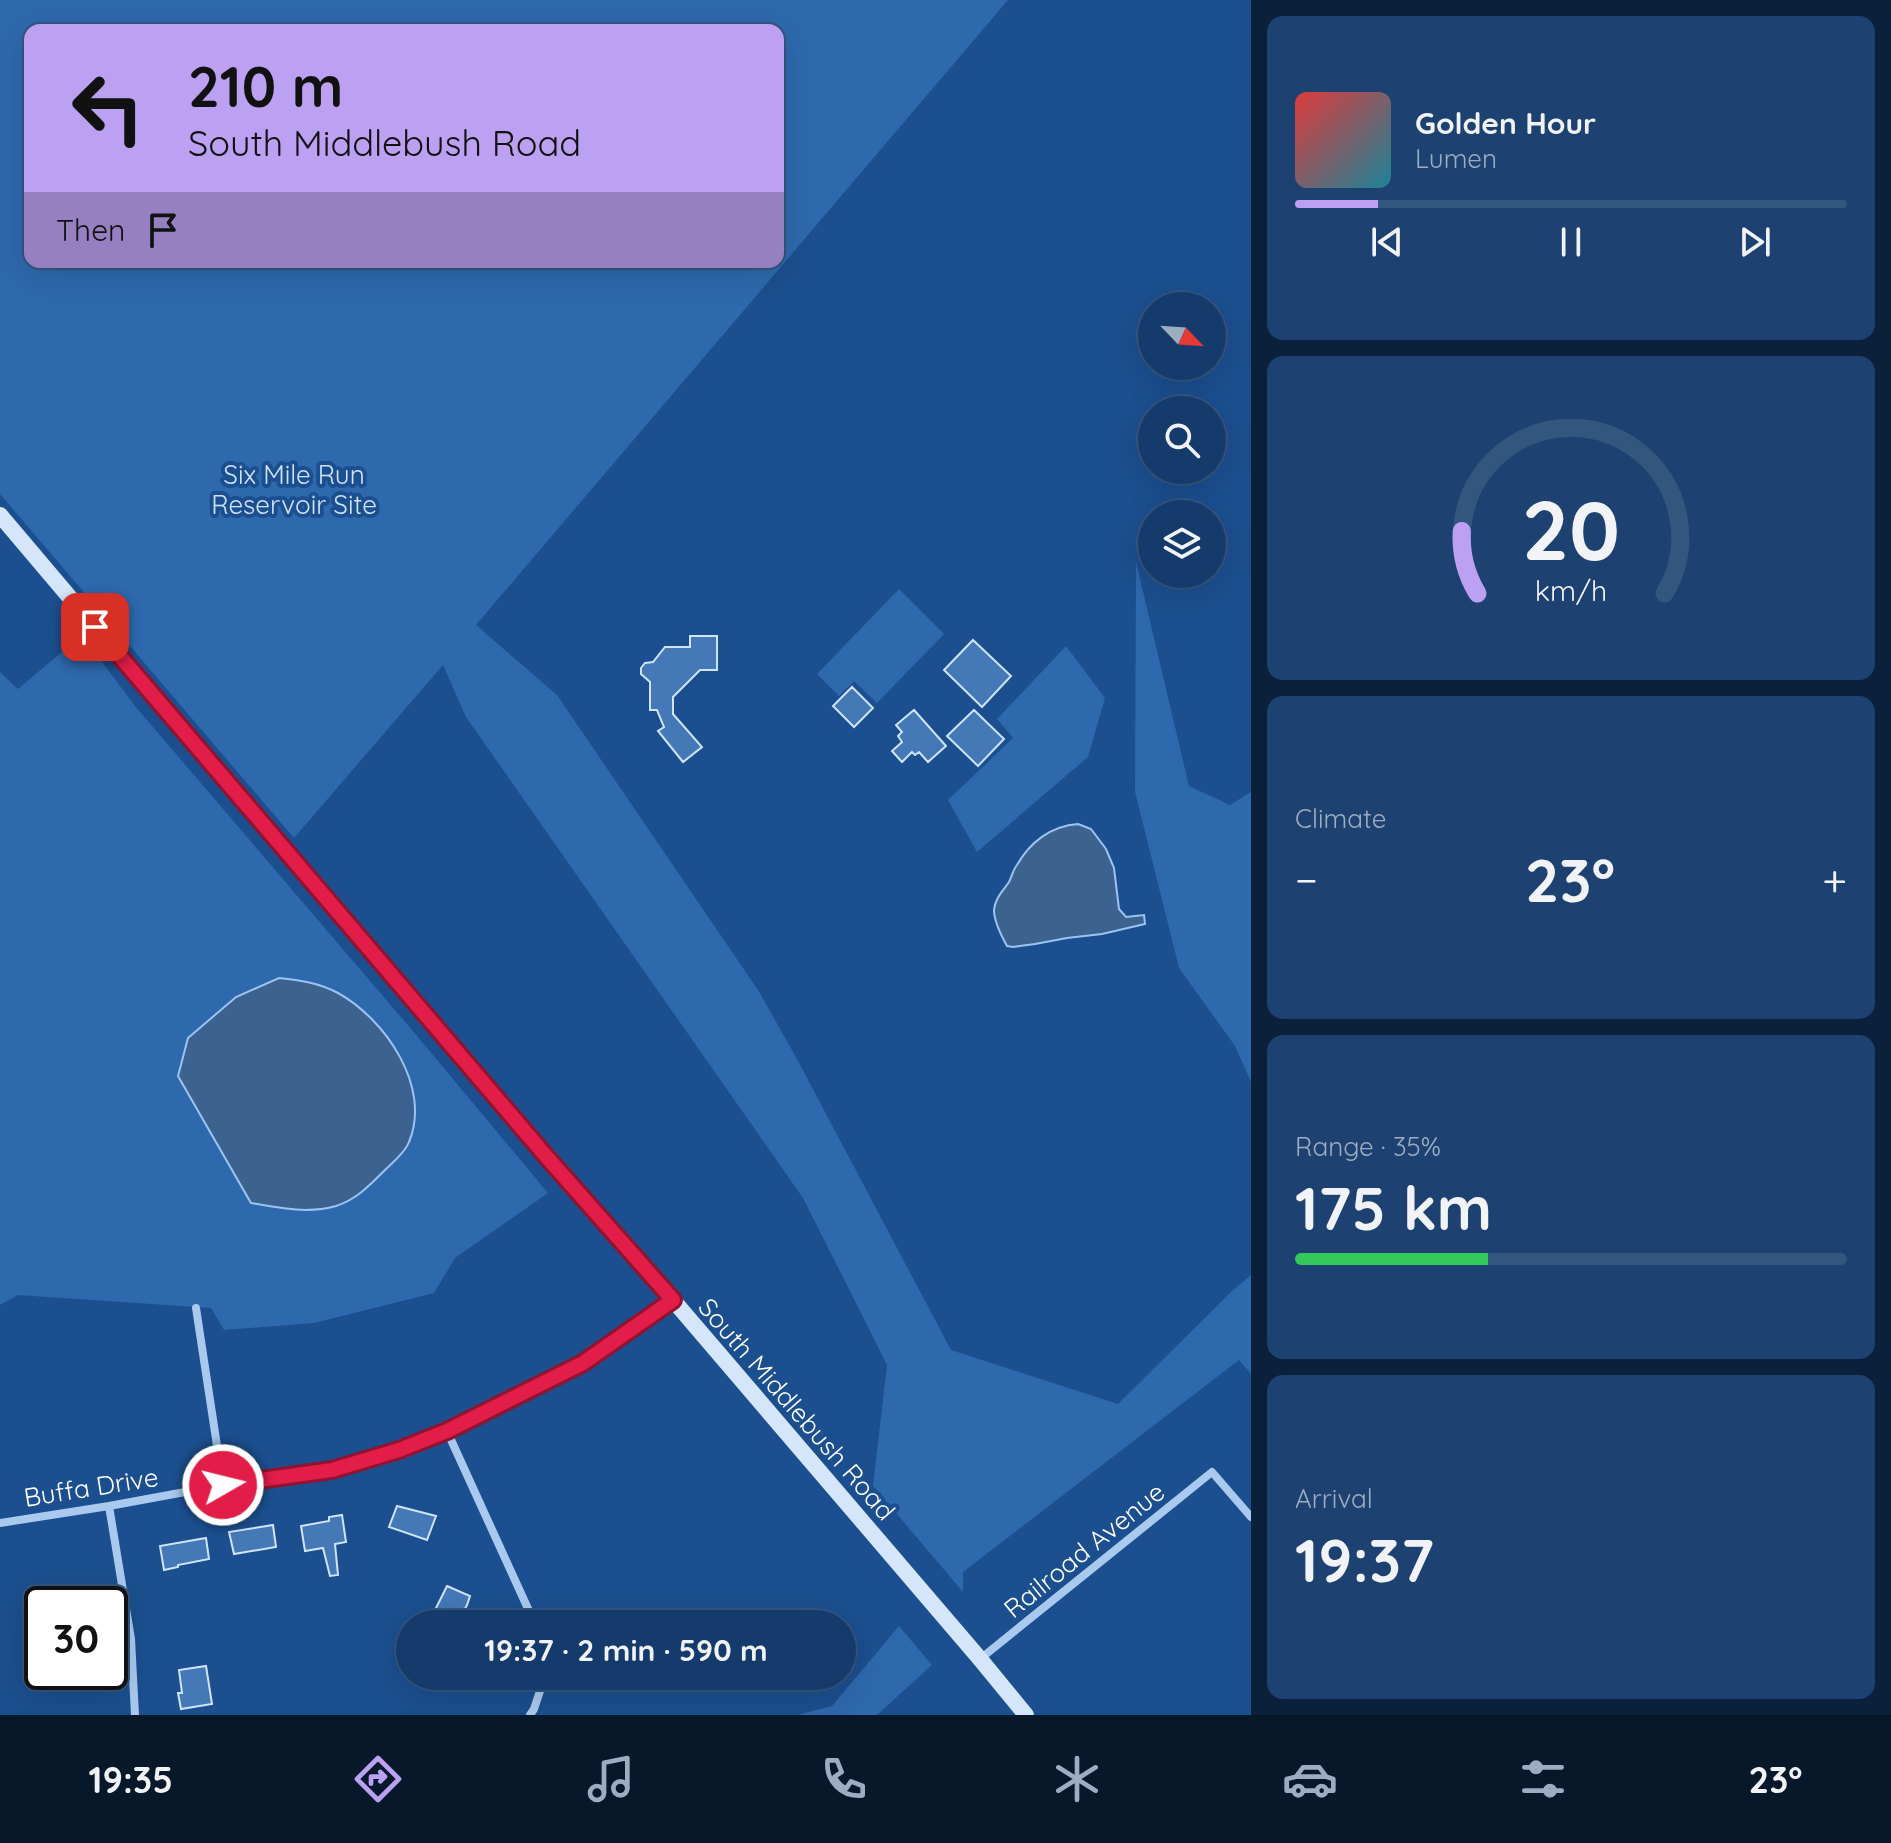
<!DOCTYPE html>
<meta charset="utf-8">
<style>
body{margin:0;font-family:Quicksand,sans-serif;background:#1d4271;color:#f1f3f6;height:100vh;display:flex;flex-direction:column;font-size:30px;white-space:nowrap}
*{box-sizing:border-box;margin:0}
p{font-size:26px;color:#9dadc1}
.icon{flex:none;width:44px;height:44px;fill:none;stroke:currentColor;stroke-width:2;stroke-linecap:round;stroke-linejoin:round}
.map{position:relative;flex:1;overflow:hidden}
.details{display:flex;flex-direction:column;gap:16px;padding:16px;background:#0b203b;width:640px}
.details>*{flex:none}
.guide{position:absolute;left:24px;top:24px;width:760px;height:244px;border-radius:16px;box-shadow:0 8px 32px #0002,0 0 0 2px #33557e;background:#bca0f2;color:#111;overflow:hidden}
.needle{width:52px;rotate:115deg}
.controls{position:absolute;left:1138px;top:292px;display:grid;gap:16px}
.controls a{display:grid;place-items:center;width:88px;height:88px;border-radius:50%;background:#143b6b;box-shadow:0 8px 32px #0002,0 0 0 2px #33557e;font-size:40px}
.speed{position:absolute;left:24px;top:1586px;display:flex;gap:16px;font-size:40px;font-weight:700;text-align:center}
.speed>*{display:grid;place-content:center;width:104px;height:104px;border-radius:50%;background:#143b6b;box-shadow:0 8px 32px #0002,0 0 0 2px #33557e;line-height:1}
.speed .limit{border:4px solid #111;border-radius:12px;background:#fff;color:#111}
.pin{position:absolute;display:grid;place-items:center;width:68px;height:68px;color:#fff;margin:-34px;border-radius:16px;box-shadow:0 4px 12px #0006}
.me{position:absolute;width:88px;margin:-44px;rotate:82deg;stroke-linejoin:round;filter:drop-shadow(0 0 6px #0008)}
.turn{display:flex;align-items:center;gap:28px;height:168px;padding:0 32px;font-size:36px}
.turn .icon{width:104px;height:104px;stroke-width:2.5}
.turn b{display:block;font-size:56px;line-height:68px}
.then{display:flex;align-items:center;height:76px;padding:0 32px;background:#0003;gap:16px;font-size:30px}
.big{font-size:60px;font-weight:700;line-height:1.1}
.details .tile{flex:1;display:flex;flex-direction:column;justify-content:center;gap:12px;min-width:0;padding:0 28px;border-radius:16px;background:#1d4271}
.details .dial{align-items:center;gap:0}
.dial svg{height:208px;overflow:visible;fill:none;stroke:#33557e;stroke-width:7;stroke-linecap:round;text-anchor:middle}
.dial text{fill:#f1f3f6;stroke:none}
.song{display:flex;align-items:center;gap:24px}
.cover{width:96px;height:96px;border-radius:12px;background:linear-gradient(135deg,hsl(0 70% 55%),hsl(190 70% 35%))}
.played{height:8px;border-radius:4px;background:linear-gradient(90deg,#bca0f2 15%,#33557e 15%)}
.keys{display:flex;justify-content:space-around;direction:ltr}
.heat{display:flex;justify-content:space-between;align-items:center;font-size:44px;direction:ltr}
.charge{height:12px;border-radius:6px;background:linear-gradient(90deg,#34c759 35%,#33557e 0)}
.trip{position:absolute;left:396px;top:1610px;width:460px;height:80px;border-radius:40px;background:#143b6b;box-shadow:0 8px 32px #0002,0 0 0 2px #33557e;font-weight:700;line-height:80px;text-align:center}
.tabs{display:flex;height:128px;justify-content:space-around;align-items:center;background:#08182b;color:#9dadc1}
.tabs .icon{width:56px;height:56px}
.tabs .on{color:#bca0f2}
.tabs b{font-size:36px;color:#f1f3f6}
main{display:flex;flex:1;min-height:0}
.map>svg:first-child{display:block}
</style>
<main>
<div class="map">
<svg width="1251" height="1715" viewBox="0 0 1251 1715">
<rect width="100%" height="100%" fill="#1b4f8f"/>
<path fill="#2e69ad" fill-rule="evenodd" d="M0,0H1008L476,625L557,695L758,990L797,1059L951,1350L1118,1404L1233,1290L1251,1275V1374L1239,1360L963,1572V1592L873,1486L887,1365L803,1198L466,717L443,665L294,838L0,494ZM778,30V262H30V30Z
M1136,562L1189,786L1230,805L1251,792V1082L1235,1046L1179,968L1135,792Z
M899,589L944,634L877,703L854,681L839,696L817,674Z
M82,635L135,706L418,1037L548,1193L455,1258L434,1293L314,1323L224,1330L211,1308L18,1295L0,1305V672L18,689ZM178,1076L414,1126L251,1203Z
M1066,646L1105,698L1088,757L977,852L948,800L1013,738L997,719Z
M899,1626L932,1665L877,1715H798L832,1706Z"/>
<path fill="#3c6290" stroke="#9cc4f0" stroke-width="2" d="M1078,824L1091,829L1106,849L1114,868L1119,909L1126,917L1144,915L1145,924L1102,934L1067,938L1035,944L1013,947L1007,946C1002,937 994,920 994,910C995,898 1003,891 1009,882C1012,876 1013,870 1017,865C1030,842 1051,826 1078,824Z
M279,978C300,980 319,983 338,993C385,1019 432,1087 409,1142C405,1153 393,1162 385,1170C370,1185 357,1199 336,1206C308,1214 279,1208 251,1203L178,1076L188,1038L236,997Z"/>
<path fill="#4478b7" stroke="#cfe3fa" stroke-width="2" d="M690,636H717V670H700L673,697V714L702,747L683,762L658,731L664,727L657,710H650V682L641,674V668L645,663L653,662L665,647H690Z
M973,640L1011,676L982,707L944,670Z
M852,687L873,708L854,727L833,706Z
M914,710L946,746L928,762L919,752L915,755L912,752L902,762L892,751L902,742L898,736L902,732L896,725Z
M974,710L1004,739L978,766L947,736Z
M397,1506L436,1516L427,1540L389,1527Z
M342,1515L346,1542L335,1544L338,1575L330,1576L323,1548L305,1551L301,1526L329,1521V1517Z
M273,1525L276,1547L234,1554L229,1532Z
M206,1538L209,1559L178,1565V1567L164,1570L160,1546Z
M447,1586L470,1596L467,1605L457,1624H428Z
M206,1666L212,1704L181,1709L178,1693H182L179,1670Z"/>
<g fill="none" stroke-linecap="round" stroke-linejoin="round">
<path stroke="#a9c9ee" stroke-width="8" d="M196,1308L223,1485
M447,1431L535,1624
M109,1506L131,1639L135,1715
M0,1523L109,1506L223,1485L332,1470L399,1450L447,1431L583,1363L673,1300
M631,1624L656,1619L722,1615
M980,1659L1212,1472L1251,1517
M530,1715L534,1709L545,1676"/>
<path stroke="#d6e6fa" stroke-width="16" d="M0,515L265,828L545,1155L673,1300L980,1659L1026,1715"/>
</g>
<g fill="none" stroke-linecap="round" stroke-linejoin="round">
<defs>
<path id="route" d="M95,627L545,1155L673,1300L583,1363L447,1431L399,1450L332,1470L223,1485"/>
</defs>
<use href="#route" stroke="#92132f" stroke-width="20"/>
<use href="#route" stroke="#e11d48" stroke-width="14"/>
</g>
<g text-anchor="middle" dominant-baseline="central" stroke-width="8" stroke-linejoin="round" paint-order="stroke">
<g font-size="26" fill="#cfe3fa" stroke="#1b4f8f">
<text x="294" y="474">Six Mile Run<tspan x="294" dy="30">Reservoir Site</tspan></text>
</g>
<g font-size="26" fill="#fff" stroke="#1b4f8f">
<text transform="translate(797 1409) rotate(49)">South Middlebush Road</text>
<text transform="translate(91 1487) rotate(-9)">Buffa Drive</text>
<text transform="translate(1084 1550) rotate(-39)">Railroad Avenue</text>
</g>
</g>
</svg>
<div class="controls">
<a><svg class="needle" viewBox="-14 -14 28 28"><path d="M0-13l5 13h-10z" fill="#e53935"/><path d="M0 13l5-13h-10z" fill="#9dadc1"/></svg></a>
<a><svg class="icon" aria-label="search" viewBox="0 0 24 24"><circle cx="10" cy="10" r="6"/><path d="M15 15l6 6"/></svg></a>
<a><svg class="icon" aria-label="layers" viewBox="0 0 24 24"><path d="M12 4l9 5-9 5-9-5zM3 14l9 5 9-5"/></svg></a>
</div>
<div class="speed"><div class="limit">30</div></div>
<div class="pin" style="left:95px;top:627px;background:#d93025"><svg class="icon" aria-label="arrive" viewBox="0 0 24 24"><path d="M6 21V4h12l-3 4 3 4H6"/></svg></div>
<svg class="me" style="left:223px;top:1485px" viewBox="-20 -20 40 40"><circle r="17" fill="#e11d48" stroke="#fff" stroke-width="3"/><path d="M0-11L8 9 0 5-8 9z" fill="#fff"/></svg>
<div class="trip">19:37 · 2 min · 590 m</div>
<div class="guide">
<div class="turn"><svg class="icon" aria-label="left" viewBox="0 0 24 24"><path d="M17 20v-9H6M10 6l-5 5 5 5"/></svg><div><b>210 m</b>South Middlebush Road</div></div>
<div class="then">Then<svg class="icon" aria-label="arrive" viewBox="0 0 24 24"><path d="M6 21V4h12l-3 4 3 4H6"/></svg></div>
</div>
</div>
<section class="details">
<div class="tile">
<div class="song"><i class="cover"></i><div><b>Golden Hour</b><p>Lumen</p></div></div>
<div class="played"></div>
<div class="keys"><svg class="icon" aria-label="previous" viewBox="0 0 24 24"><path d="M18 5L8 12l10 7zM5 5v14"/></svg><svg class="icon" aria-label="pause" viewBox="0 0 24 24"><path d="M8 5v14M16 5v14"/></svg><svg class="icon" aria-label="next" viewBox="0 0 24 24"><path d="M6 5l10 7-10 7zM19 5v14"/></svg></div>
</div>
<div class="tile dial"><svg viewBox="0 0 100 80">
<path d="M14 69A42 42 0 1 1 86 69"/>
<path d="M14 69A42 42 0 0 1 8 45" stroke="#bca0f2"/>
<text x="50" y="56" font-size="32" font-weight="700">20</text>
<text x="50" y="72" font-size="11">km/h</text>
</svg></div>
<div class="tile"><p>Climate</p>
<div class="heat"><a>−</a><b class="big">23°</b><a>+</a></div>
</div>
<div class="tile"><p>Range · 35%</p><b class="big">175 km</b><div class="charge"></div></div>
<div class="tile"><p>Arrival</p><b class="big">19:37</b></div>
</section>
</main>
<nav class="tabs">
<b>19:35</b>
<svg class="icon on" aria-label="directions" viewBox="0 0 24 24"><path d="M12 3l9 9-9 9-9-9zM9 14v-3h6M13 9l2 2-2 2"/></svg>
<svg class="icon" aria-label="music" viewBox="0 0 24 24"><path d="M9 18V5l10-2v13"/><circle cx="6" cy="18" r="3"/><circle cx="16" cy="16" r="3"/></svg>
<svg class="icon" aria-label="phone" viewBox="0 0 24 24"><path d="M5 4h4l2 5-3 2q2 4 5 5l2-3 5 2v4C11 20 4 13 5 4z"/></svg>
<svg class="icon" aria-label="climate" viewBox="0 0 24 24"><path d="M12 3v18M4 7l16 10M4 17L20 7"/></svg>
<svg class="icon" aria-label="car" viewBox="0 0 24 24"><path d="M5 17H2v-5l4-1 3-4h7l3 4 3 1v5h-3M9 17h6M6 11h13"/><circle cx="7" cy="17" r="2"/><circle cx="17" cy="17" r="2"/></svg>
<svg class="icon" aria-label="filters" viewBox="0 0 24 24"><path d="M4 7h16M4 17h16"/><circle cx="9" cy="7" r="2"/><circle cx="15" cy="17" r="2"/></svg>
<b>23°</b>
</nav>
